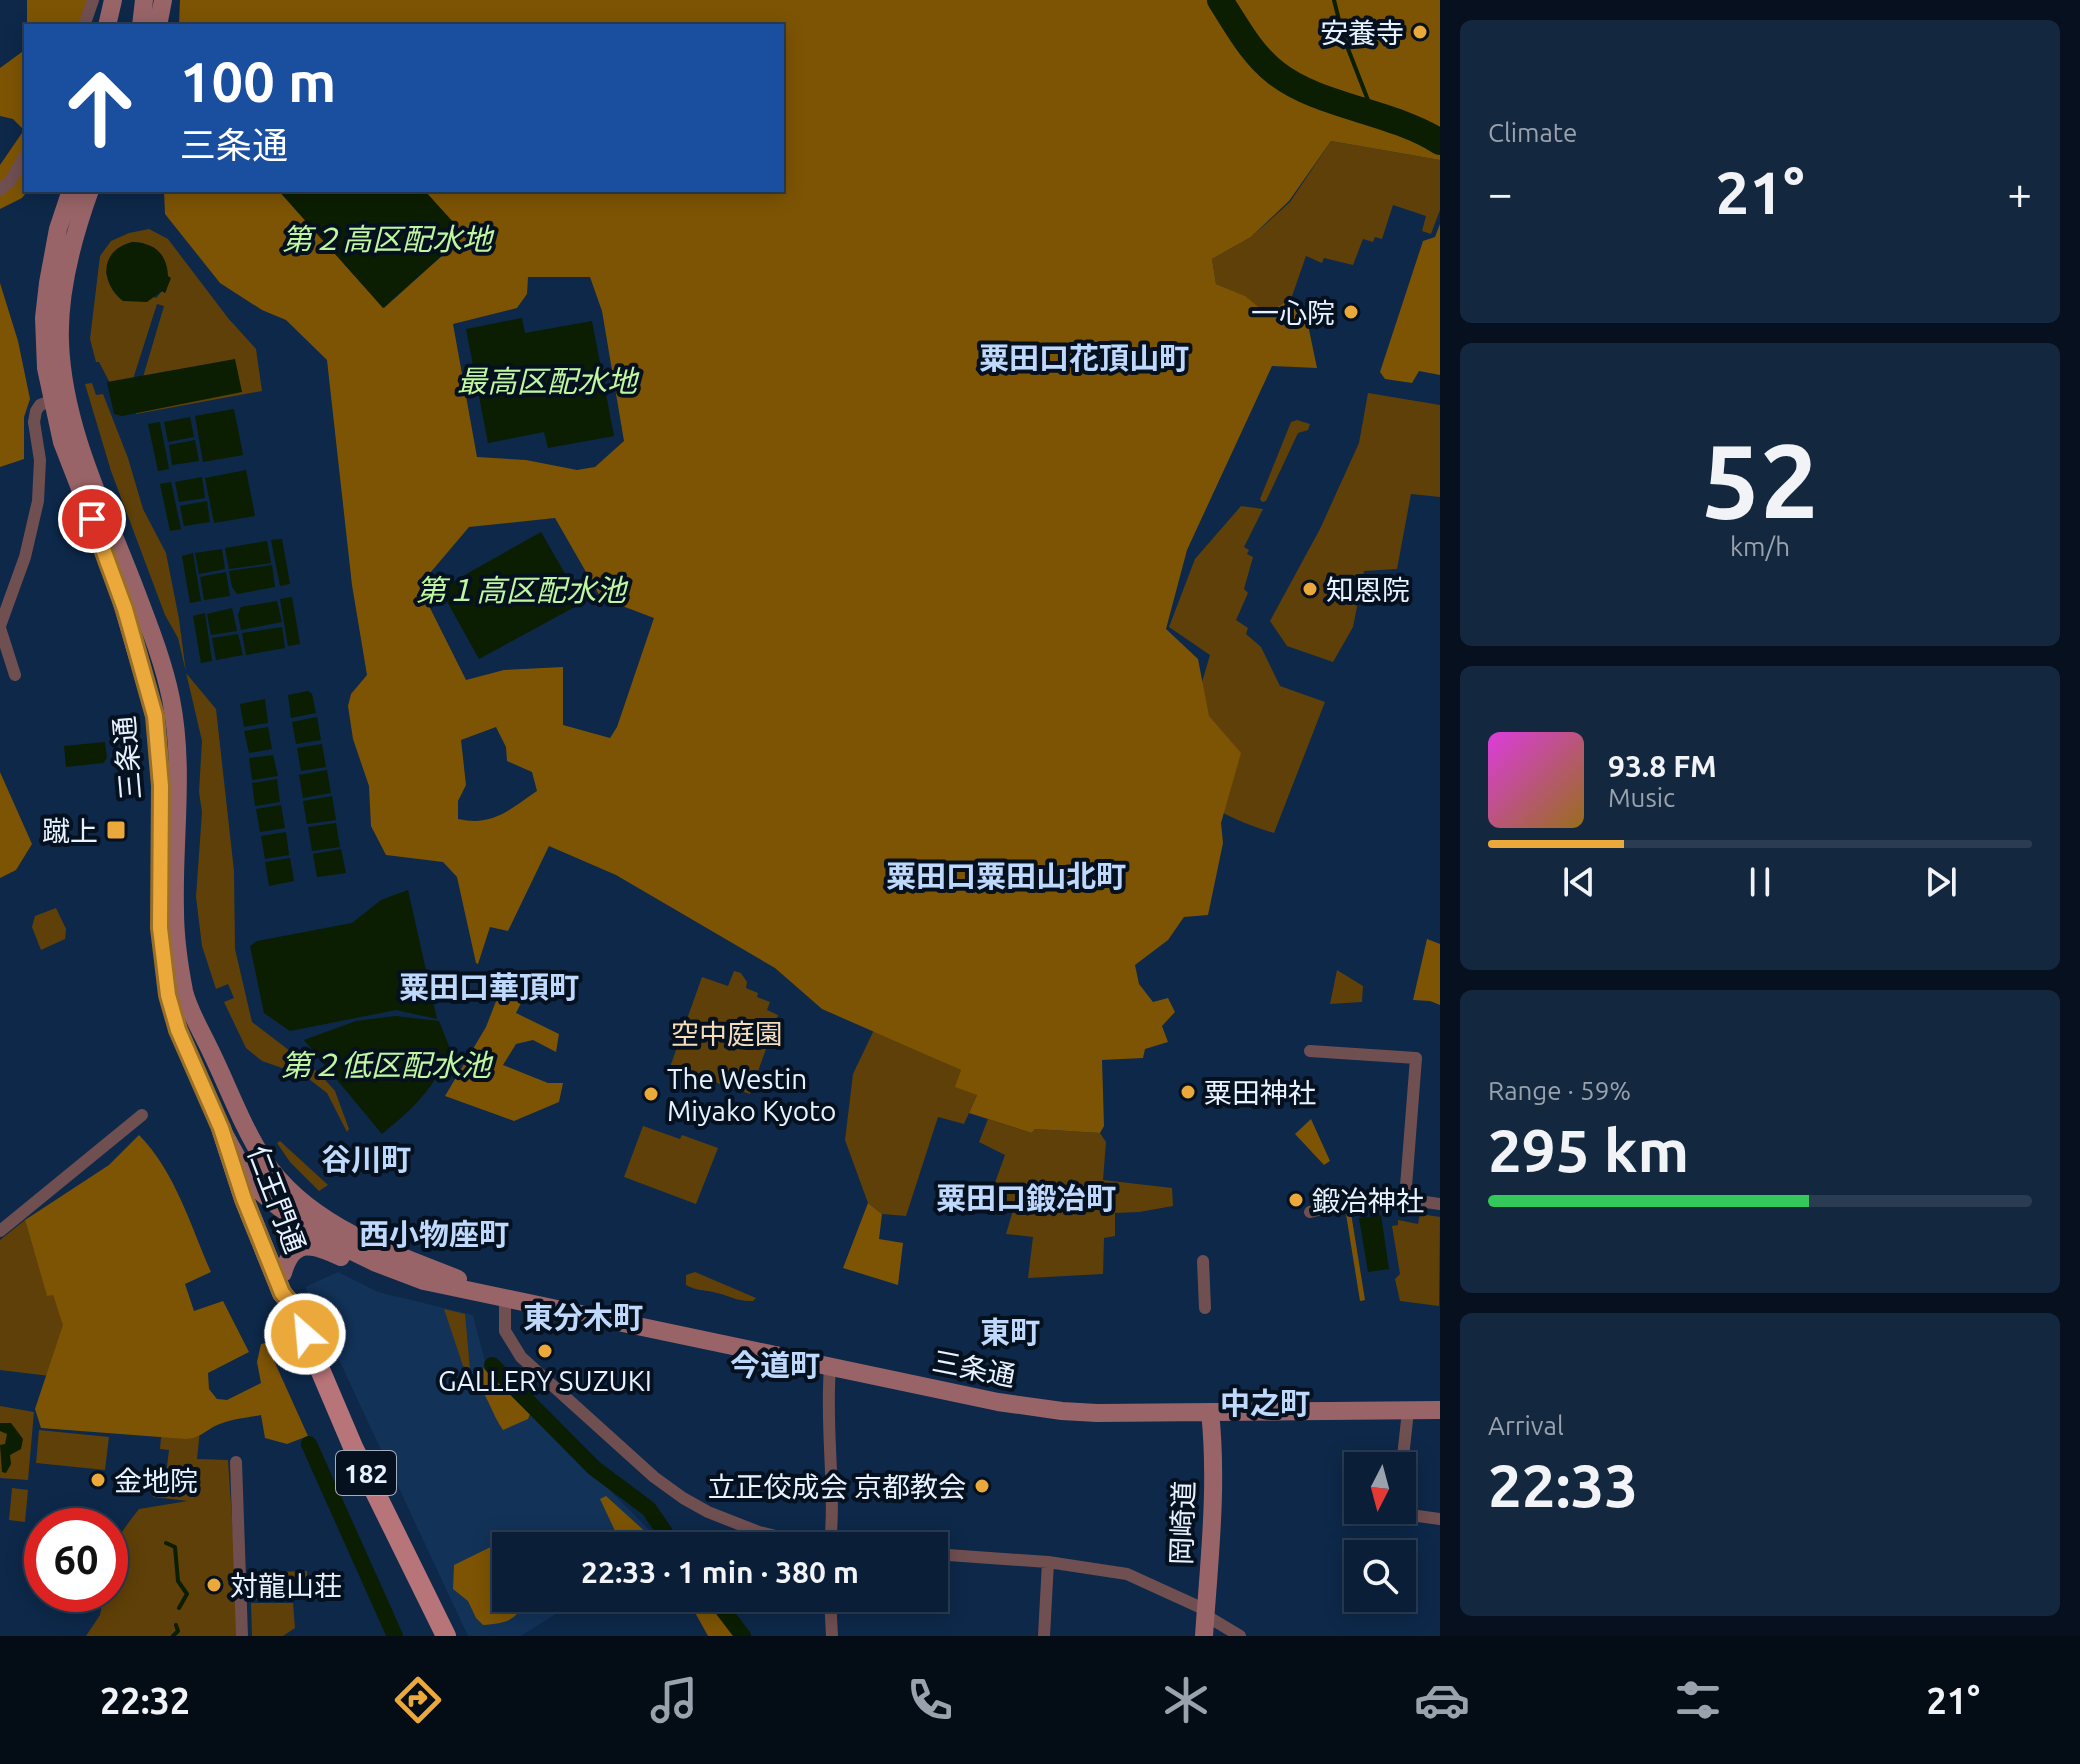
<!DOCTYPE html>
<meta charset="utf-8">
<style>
body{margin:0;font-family:Ubuntu,"Noto Sans JP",sans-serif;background:#13273f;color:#f1f3f6;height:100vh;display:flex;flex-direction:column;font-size:30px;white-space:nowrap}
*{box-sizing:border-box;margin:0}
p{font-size:26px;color:#99a2ad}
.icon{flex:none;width:44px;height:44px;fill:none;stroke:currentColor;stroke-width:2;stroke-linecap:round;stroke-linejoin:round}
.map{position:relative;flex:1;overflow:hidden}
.details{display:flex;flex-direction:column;gap:20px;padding:20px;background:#06101e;width:640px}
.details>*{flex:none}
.top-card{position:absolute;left:24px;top:24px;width:760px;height:168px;border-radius:0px;box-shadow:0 4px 20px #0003,0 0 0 2px #2a3c52;background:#1a4fa0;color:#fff;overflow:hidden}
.needle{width:52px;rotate:186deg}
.controls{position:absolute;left:1344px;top:1452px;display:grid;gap:16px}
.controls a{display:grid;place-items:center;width:72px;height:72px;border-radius:0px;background:#0a1e37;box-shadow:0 4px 20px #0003,0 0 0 2px #2a3c52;font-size:40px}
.speed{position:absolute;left:24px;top:1508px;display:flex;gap:16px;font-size:40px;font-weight:700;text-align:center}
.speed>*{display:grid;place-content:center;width:104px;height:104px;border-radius:50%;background:#0a1e37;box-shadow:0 4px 20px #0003,0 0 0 2px #2a3c52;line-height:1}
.speed .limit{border:12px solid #d22;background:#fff;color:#111}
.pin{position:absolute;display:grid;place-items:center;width:68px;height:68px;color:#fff;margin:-34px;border:4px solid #fff;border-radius:50%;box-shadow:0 2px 8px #0007}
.me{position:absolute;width:88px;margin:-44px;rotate:333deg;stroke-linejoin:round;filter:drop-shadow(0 0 6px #0008)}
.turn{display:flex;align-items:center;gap:28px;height:168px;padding:0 24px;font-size:36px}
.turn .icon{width:104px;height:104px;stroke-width:2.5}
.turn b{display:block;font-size:56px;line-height:68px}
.big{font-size:60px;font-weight:600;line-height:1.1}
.details .card{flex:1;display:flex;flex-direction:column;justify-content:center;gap:12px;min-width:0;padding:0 28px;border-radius:12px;background:#13273f}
.details .dial{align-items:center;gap:0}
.dial b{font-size:104px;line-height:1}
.song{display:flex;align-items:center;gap:24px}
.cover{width:96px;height:96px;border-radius:12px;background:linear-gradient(135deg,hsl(300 70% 55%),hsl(40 70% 35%))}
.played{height:8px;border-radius:4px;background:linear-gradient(90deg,#eca93b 25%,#2a3c52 25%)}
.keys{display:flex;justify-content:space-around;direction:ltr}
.heat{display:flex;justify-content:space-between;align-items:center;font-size:44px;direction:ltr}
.charge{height:12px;border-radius:6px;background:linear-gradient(90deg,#34c759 59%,#2a3c52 0)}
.trip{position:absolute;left:492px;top:1532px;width:456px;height:80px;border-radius:0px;background:#0a1e37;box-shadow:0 4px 20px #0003,0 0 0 2px #2a3c52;font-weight:600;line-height:80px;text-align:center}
.dock{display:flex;height:128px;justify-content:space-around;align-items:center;background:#040c16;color:#99a2ad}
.dock .icon{width:56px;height:56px}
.dock .on{color:#eca93b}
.dock b{font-size:36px;color:#f1f3f6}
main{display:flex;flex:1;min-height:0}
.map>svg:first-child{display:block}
</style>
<main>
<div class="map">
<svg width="1440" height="1636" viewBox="0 0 1440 1636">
<rect width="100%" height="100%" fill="#0d2849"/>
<path fill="#123258" d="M338,1272L378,1292L473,1315L486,1365L665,1546H506V1598H581L521,1636H468L305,1287Z"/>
<path fill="#5f4008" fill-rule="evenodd" d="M1331,141L1440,160V210L1431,234L1422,231L1426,216L1393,205L1382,239L1375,237L1373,242L1363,239L1353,265L1324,258L1322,263L1306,256L1291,299L1266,313L1244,296L1216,284L1212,259L1251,237L1290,202Z
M149,229L168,239L228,318L256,349L262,391L136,414L138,394L164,306L157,304L126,401L112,387L99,362H96L90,339L100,256L111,241L129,233ZM133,242L143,243C153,257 175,275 165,293L162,291L156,298L106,274C109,257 116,246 133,242Z
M92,383L96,395L103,394L128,458L143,509L166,553L179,619L186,673L216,709L234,871L235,949L252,1022L319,1073L335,1091L349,1129L347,1132L327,1093L305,1076L262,1061L246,1048L224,1002L234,998L228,984L216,989L202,946L196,897L202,812L199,792L202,741L178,638L165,615L111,471L85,384Z
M1368,393L1440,405V497L1411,494L1397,569L1364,571L1353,627L1333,662L1287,646L1270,621L1320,529L1359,443Z
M1297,420L1310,424L1308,430L1298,433L1266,501L1262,502L1260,499L1291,422Z
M1241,506L1263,509L1244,547L1249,550L1247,554L1253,557L1244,589L1248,593L1236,620L1248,628L1246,634L1261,647L1280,686L1325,702L1274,833C1231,820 1208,807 1174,778L1210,655L1169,627L1195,559Z
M56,908L66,929L65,939L41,950L32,927L35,916Z
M1337,970L1363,986L1362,1002L1330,1004Z
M734,971L741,973L747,982L746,988L758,993L757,997L770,1002L767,1010L778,1015L750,1094L670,1067L702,977L728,986Z
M874,1030L961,1070L977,1095L964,1124L938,1117L906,1216L882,1214L868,1203L845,1140L853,1074Z
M988,1119L1032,1133L1035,1129L1100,1133L1106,1142L1103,1180L1172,1188L1173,1206L1139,1212L1115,1213V1236L1104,1238L1103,1274L1028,1278L1033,1237L1006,1234L1014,1207L989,1199L1005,1155L979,1142Z
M643,1126L680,1139L682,1135L718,1148L696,1204L624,1177Z
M280,1141L328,1185L319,1191L290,1162L277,1143Z
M1420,1214L1440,1217L1439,1306L1400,1301L1395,1279L1400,1274L1392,1226L1398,1225V1220L1418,1224Z
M25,1220L47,1295H53L64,1325L58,1377L0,1370V1240Z
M695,1272L756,1298L753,1301C737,1302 728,1295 713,1292C703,1290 695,1290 686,1285V1275Z
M444,1309L465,1314L470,1369L463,1366Z
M0,1406L34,1412L28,1480L0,1478Z
M162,1426L200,1430L197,1459L228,1460L240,1636H86L100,1615L104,1594H110C110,1550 112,1543 139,1509L188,1501L153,1497L154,1481L165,1482L169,1450L160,1449Z
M39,1430L109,1437L105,1470L36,1463Z
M12,1488L28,1490L25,1522L9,1520Z
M307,1571L308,1598L251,1600L250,1573Z
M251,1603H293L295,1628L283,1636H252Z"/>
<path fill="#7d5404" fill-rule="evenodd" d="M27,0H87L86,26H27Z
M180,0H1440V160L1331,141L1289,201L1251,237L1212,259L1216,284L1245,296L1266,313L1291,299L1307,320L1317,368L1272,366L1187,550L1166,629L1198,659L1209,716L1241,753L1221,823L1223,843L1208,915L1184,917L1168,940L1135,965L1139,984L1153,1002L1168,998L1175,1012L1162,1026L1168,1042L1145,1049L1143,1058L1102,1060L1104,1126L1100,1133L1035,1129L1032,1133L969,1113L977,1095L955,1087L961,1070L822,1009L775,968L616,875L549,846L508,931L490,927L478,964L476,963L457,877L443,862L386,855L371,826L369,786L353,739L348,706L351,694L367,675L352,585L327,360L286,320L262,310L220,283L165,214L164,190H278L384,308L464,236L424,190H782V26H179ZM528,277H590L602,311L624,441L595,467L577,470L526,460L477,457L453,324L517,308L527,294ZM555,518L601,598L654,618L617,727L610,738L563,725V667L504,670L466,680L419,586L469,527ZM496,727L506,747L507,761L532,772L537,791C510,809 493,827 458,819V801L466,785L461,740Z
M26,49L28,190L22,198L0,209V165L24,130L13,119L0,116V68Z
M1440,224V375L1419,371L1412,383L1385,379L1380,372L1423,241L1435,237Z
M0,283L18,341L30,399L24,417V459L0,467Z
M0,772L32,844L16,870L0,878Z
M1427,939L1440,944V1005L1430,1001L1413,1000Z
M505,978L530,990V998L521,1003L516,1013L559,1034L556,1052L533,1040L516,1044L503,1065L548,1083H563L559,1102L514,1121L445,1096L486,1027Z
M1311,1119L1330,1161L1324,1165L1295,1134Z
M139,1135C175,1171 191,1227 211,1272L185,1284L194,1311L223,1301L249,1352L208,1373L209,1389L217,1399L227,1400L261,1383L257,1362L261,1344L266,1343L308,1436L287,1444L265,1438L261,1415C245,1418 229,1419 215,1426C204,1432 199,1438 186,1439L41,1428L35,1409L63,1325L53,1295L47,1296L25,1220L109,1165Z
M868,1203L882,1214L879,1239L903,1243L898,1285L843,1268Z
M1351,1213L1365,1300L1360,1301L1346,1214Z
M483,1368L530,1414L528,1419L503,1430C491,1413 488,1394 473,1379L477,1371Z
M606,1496L661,1546H590L616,1533L600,1499Z
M517,1534L523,1546H506V1598H528C515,1621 508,1623 483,1625L476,1618L468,1601L453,1589L454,1565Z
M687,1598H708L715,1605L735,1636H708Z"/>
<path fill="#0b1e01" d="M278,190H424L465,235L383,308Z
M133,242C155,243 167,254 168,276L171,278L165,293L162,291L147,302L123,301C99,282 100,249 133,242Z
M522,318L525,333L592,321L614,436L548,448L544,432L488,443L466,329Z
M235,359L242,392L122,416L114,414L107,382Z
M234,409L243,455L203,462L195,416Z
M190,417L194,437L168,442L164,422Z
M160,422L169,469L158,471L148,424Z
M195,440L199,461L172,465L169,445Z
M246,470L255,516L214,523L205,478Z
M202,477L205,498L179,502L175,482Z
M171,482L181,529L170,531L160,484Z
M207,501L210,522L184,526L180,506Z
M541,532L582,603L479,659L440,589Z
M282,539L290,584L280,586L271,540Z
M267,541L271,563L229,569L225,548Z
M222,549L225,569L199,574L195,553Z
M193,553L201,601L190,603L182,556Z
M272,565L275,587L237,594L232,587L229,571Z
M226,572L230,596L204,600L200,577Z
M292,597L300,644L288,646L280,599Z
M277,601L282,622L241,630L238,615L241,607Z
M232,608L237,631L211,635L207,614Z
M205,613L212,661L201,663L193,616Z
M282,627L285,648L246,655L242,633Z
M238,634L243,655L216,660L212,638Z
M308,691L312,694L316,713L291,718L288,695Z
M265,699L268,723L244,727L240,704Z
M317,717L321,740L296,744L292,722Z
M268,727L272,749L249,753L244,731Z
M105,742L107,758L103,763L66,767L64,746Z
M322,744L326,767L301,771L297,748Z
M273,755L278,776L252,780L249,758Z
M327,770L331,793L303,798L299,775Z
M277,779L280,802L255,806L252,783Z
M332,796L336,820L307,824L303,801Z
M281,805L285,828L260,832L256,809Z
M336,823L340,847L312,851L308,827Z
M286,832L289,855L265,859L261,836Z
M341,849L346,873L317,877L313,854Z
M290,858L294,881L269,886L265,862Z
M408,890L437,1019L396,1010L290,1031L264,1013L250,946L257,941L352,923L381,900Z
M395,1016L439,1021L451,1051C432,1090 415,1107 382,1134L304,1040L356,1021Z
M1381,1215L1389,1269L1368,1272L1359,1218Z
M0,1423H11L23,1439L21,1449L10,1455L11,1464L6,1473L2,1472L0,1445L5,1444L7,1434L0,1431Z"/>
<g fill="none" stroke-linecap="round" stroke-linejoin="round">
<path stroke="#0b1e01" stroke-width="4" d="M1334,0L1343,36L1373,113
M166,1543L175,1547L178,1581L187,1594L179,1608
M173,1636L178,1631L176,1625"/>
<path stroke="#0b1e01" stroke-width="16" d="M492,1365L594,1468L649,1509L674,1546
M309,1444L395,1636
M714,1598L743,1636"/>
<path stroke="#0b1e01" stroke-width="26" d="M1220,0C1236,25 1252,55 1276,73C1319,107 1392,111 1440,142"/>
<path stroke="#704f51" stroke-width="12" d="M84,26L93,0
M0,190L10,181L26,154
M0,626L25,557L38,501L40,460L34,422L36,411L40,405L51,401
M0,628L15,675
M1310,1051L1416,1058L1405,1199
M1310,1212C1354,1199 1395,1197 1440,1204
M0,1231L142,1115
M1203,1261L1205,1308
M505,1298V1331L521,1357L654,1477L683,1498L708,1512L759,1532L816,1546
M236,1462L242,1636
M1402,1466L1408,1411
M1396,1510V1513L1440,1519
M830,1546C836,1487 825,1427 830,1368
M934,1554L1048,1562L1127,1574L1206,1610
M830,1598L832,1636
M1205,1615L1240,1636
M1044,1636L1048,1562"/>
<path stroke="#986467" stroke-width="18" d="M107,26L113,0
M141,26L144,0
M158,26L163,0
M71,190L58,229L48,283L44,318L46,368L62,442L114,576L155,716L161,786L160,928L168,995L178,1030L221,1128L252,1185L280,1208L335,1243L374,1262L424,1281L998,1402L1062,1411L1097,1413L1440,1410
M90,190C73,237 58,291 60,342C63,427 104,508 134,586C148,623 163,660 171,699C185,769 173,840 175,910C175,937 179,965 184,991C189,1012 203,1034 212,1054C229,1089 243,1128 264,1160C308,1226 388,1251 458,1279
M283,1273C293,1237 313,1244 341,1257
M1204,1636C1209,1562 1218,1486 1210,1412"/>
<path stroke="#b77479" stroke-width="20" d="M221,1128L244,1199L282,1293L293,1306L353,1447L446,1636"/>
</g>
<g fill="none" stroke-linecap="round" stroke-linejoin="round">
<defs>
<path id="route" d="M92,519L125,609L155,716L161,786L160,928L168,995L178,1030L221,1128L244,1199L282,1293L293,1306L305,1334"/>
</defs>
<use href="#route" stroke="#996e26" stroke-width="20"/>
<use href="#route" stroke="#eca93b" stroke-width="14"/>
</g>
<g fill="#eca93b" stroke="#061120" stroke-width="3">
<circle cx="1420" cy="32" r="8"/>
<circle cx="1351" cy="312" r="8"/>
<circle cx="1310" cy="589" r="8"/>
<rect x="106" y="820" width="20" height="20" rx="4"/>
<circle cx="1188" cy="1092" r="8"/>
<circle cx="651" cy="1094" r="8"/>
<circle cx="1296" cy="1200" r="8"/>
<circle cx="545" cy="1351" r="8"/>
<circle cx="98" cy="1480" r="8"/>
<circle cx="982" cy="1486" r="8"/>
<circle cx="214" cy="1585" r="8"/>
</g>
<g text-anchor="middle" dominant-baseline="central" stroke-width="8" stroke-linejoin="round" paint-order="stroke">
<rect fill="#061120" stroke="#a4aebc" stroke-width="2" x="336" y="1451" width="60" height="44" rx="6"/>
<g font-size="26" font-weight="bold" fill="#e8f2ff">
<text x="366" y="1473">182</text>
</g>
<g font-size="28" fill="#e8f2ff" stroke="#061120" text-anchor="start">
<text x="1404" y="32" text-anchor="end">安養寺</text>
<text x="1335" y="312" text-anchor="end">一心院</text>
<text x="1326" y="589">知恩院</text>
<text x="98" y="830" text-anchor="end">蹴上</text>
<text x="667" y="1078">The Westin<tspan x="667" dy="32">Miyako Kyoto</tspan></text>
<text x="1204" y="1092">粟田神社</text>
<text x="1312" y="1200">鍛冶神社</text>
<text x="545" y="1380" text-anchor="middle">GALLERY SUZUKI</text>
<text x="114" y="1480">金地院</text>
<text x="966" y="1486" text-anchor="end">立正佼成会 京都教会</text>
<text x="230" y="1585">対龍山荘</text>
</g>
<g font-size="28" fill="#e8f2ff" stroke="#061120">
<text transform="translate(127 758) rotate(-95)">三条通</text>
<text transform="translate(277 1199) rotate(69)">仁王門通</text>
<text transform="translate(974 1368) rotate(11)">三条通</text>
<text transform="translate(1182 1523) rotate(-88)">岡崎道</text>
</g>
<g font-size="28" fill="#f5dcbb" stroke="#061120">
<text x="727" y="1033">空中庭園</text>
</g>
<g font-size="30" font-style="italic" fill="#bef79f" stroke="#061120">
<text x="387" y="239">第２高区配水地</text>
<text x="547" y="381">最高区配水地</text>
<text x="521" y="590">第１高区配水池</text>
<text x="386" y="1065">第２低区配水池</text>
</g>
<g font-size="30" font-weight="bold" fill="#bfd9fc" stroke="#061120">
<text x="1084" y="358">粟田口花頂山町</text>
<text x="1006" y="876">粟田口粟田山北町</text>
<text x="489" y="987">粟田口華頂町</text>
<text x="366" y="1159">谷川町</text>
<text x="1026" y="1198">粟田口鍛冶町</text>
<text x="434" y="1234">西小物座町</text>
<text x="583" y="1317">東分木町</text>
<text x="1010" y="1332">東町</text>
<text x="775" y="1365">今道町</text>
<text x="1265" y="1403">中之町</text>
</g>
</g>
</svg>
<div class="controls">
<a><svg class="needle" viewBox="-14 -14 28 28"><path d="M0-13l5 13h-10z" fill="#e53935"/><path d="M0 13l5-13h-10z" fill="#99a2ad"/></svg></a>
<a><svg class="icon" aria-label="search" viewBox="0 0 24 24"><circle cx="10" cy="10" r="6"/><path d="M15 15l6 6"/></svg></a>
</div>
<div class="speed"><div class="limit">60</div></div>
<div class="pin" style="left:92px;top:519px;background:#d93025"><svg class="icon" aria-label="arrive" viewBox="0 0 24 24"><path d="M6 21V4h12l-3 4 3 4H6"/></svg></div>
<svg class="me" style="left:305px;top:1334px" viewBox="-20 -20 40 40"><circle r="17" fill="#eca93b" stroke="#fff" stroke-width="3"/><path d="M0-11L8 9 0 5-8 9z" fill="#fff"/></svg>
<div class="trip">22:33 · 1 min · 380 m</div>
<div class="top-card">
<div class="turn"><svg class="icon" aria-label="ahead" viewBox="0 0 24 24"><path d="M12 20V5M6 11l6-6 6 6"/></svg><div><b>100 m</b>三条通</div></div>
</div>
</div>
<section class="details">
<div class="card"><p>Climate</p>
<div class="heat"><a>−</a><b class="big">21°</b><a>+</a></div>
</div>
<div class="card dial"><b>52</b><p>km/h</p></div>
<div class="card">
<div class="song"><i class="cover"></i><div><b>93.8 FM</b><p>Music</p></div></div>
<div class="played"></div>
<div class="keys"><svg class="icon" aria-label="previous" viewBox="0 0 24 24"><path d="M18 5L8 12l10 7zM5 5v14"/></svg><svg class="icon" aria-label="pause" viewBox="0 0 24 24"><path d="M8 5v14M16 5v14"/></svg><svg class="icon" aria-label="next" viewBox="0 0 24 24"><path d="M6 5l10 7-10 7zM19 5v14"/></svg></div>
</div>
<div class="card"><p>Range · 59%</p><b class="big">295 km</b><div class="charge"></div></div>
<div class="card"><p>Arrival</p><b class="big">22:33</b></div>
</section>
</main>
<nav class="dock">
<b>22:32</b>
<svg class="icon on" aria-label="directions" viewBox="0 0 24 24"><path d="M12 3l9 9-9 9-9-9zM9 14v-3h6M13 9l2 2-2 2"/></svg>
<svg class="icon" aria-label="music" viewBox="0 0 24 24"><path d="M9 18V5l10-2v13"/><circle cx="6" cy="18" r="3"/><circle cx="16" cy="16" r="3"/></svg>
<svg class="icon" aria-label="phone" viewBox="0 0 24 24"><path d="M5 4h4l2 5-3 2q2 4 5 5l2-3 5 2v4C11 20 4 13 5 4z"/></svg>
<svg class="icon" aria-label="climate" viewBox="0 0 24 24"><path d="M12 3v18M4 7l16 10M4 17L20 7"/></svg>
<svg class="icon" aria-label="car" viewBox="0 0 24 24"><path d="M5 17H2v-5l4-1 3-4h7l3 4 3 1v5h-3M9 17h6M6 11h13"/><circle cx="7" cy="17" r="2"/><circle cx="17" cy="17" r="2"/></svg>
<svg class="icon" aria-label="filters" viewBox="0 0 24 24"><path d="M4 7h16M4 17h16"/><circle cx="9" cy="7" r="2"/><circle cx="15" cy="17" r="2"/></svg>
<b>21°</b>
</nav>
